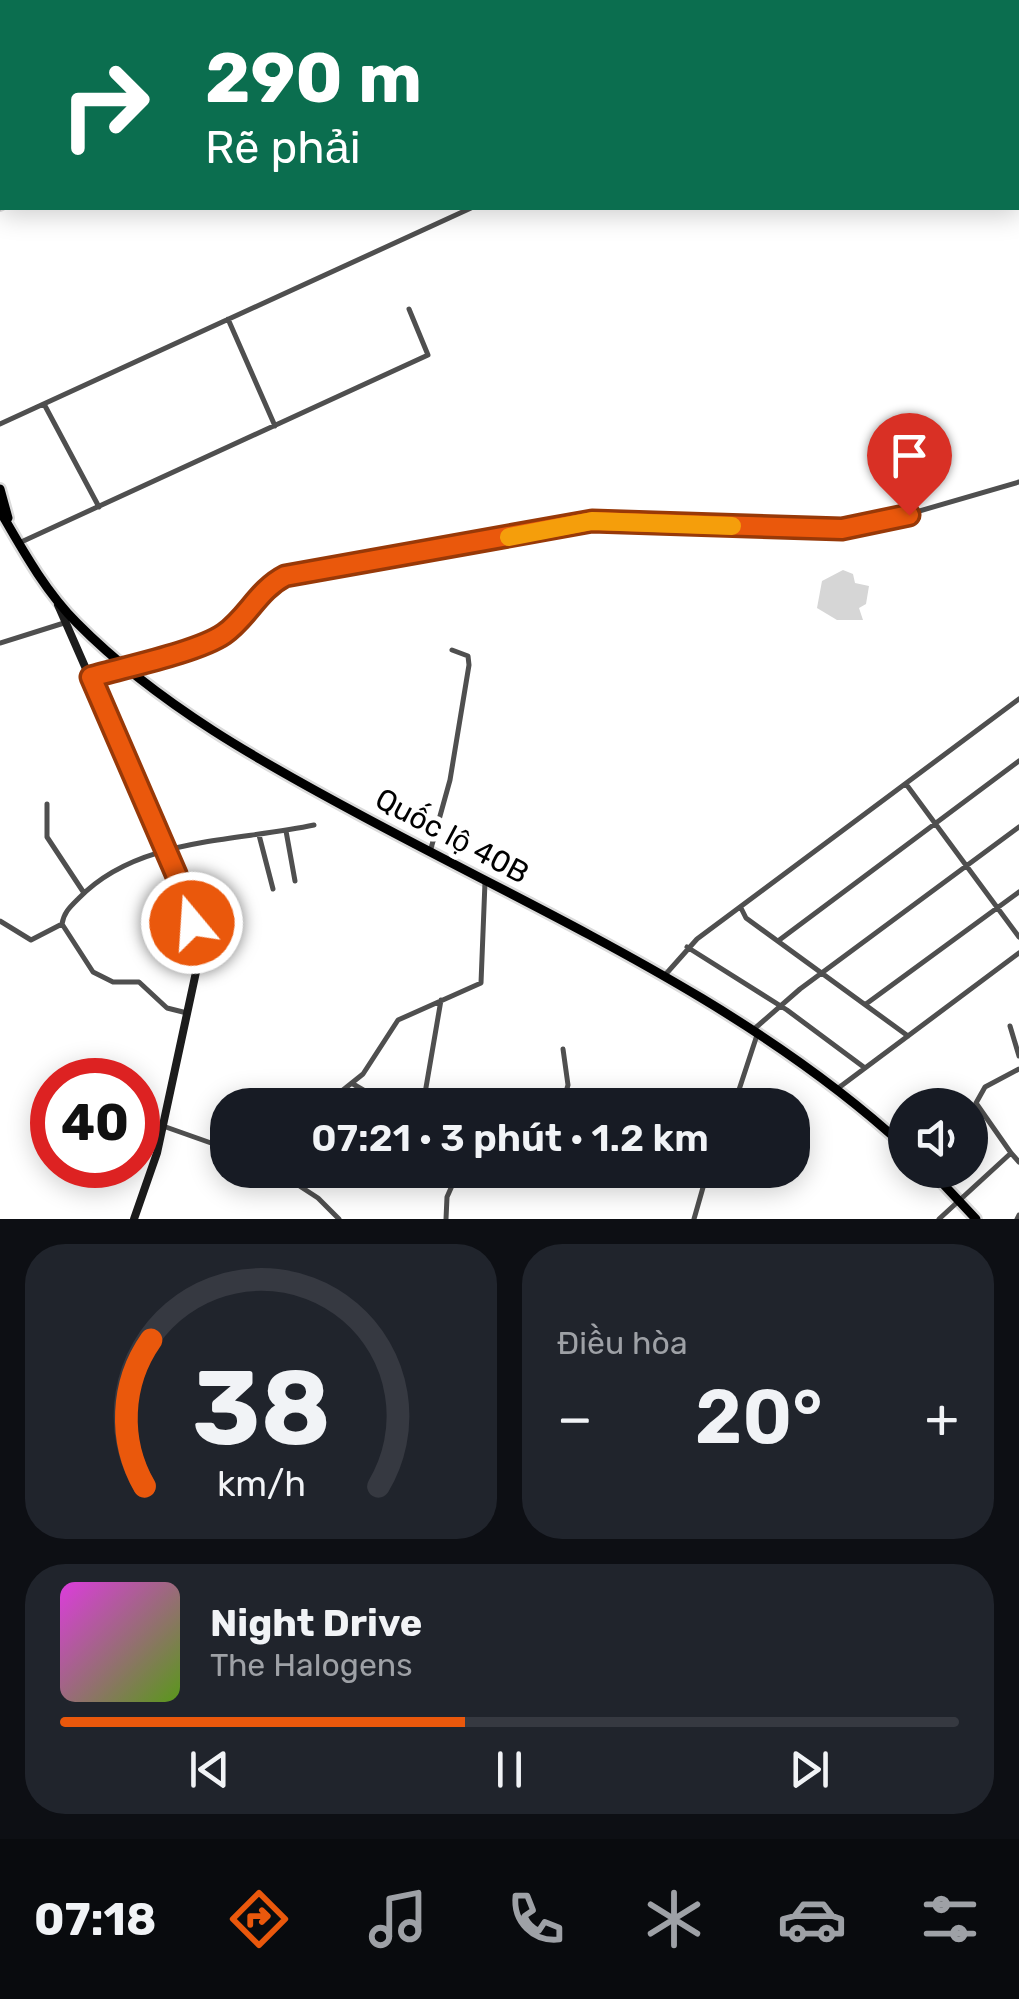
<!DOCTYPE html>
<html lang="vi">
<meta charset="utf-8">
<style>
body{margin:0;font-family:Rubik,sans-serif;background:#20242c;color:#f1f3f6;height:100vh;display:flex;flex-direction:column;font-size:38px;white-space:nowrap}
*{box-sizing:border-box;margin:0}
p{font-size:32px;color:#9ea1a6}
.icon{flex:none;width:55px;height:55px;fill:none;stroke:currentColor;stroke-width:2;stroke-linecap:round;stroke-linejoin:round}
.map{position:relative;height:1219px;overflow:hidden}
.details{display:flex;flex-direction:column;gap:25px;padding:25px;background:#0d0f14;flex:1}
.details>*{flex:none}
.banner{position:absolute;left:0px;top:0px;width:1020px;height:210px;box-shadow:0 5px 25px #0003;background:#0b6e4f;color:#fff;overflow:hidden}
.fabs{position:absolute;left:888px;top:1088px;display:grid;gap:20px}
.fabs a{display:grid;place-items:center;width:100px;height:100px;border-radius:50%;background:#171b24;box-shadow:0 5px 25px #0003;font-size:50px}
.speed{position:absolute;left:30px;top:1058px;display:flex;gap:20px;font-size:50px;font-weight:700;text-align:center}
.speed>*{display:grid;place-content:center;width:130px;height:130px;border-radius:50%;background:#171b24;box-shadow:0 5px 25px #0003;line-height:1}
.speed .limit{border:15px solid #d22;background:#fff;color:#111}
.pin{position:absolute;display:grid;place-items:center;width:85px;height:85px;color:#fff;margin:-102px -42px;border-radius:50% 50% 50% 0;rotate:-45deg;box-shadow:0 0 10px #0007}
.pin .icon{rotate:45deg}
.me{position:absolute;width:110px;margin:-55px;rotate:342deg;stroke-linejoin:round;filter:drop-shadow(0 0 8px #0008)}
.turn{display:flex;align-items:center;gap:35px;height:210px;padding:0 40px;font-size:45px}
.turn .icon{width:130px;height:130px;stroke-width:2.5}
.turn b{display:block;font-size:70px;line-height:85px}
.big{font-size:75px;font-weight:600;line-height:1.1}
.details .tile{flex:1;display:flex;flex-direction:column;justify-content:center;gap:15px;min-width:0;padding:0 35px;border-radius:40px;background:#20242c}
.details .dial{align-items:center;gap:0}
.dial svg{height:260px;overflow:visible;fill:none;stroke:#363941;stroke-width:7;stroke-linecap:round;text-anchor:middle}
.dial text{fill:#f1f3f6;stroke:none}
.song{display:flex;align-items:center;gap:30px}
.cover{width:120px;height:120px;border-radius:15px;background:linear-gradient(135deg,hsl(300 70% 55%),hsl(90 70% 35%))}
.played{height:10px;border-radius:5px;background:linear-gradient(90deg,#ea580c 45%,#363941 45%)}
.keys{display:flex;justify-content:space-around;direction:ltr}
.heat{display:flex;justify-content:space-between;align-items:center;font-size:55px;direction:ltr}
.details .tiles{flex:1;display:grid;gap:25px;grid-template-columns:1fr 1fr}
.tile:last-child{grid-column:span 2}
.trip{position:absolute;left:210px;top:1088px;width:600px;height:100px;border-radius:40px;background:#171b24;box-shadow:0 5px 25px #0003;font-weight:600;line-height:100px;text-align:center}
.dock{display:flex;height:160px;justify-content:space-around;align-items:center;background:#090b0e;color:#9ea1a6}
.dock .icon{width:70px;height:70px}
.dock .active{color:#ea580c}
.dock b{font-size:45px;color:#f1f3f6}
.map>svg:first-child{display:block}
</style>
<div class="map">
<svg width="1019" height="1219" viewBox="0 0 1019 1219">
<rect width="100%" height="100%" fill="#fff"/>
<path fill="#d6d6d6" d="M843,570L853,574L855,583L869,586L866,604L859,608L863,620H837L817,608L822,581Z"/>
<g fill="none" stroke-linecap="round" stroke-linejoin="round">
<defs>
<path id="primary" d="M0,192H2
M0,206L2,205"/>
<path id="highway" d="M0,489L8,518
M0,511C22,549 45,591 77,623C158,705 263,763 364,817C548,916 750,1004 905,1147
M930,1170L976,1219"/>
</defs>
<use href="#primary" stroke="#dbdbdb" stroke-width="12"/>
<use href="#highway" stroke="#dbdbdb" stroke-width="14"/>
<path stroke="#4f4f4f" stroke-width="5" d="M228,319L275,426
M44,404L99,507
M0,424L471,208
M19,543L428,355L409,309
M0,643L64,623
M91,677C128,666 190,656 221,636C247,620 257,590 285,576L592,521L843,529L885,521L1019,482
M906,784L1019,937
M47,804V837L84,893
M286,831L295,881
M259,835L273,889
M430,852L450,780L469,665L468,656L452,650
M741,908L746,918L908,1036
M0,921L31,940L62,924C64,912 70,907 79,898C138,837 235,842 314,825
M62,924L93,972L113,982H139L167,1008L187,1013
M778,941L1019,761
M687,947L787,1010L865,1068
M665,975L697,939L1019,699
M866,1004L1019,892
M1010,1026L1019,1056
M753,1030L800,989L1019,827
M353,1084L389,1105
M837,1089L1019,953
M332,1105L338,1094L363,1074L398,1020L481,983L485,882
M423,1105L441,1000
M562,1105L568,1085L563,1049
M734,1105L758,1032
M163,1126L228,1149
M1011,1153L976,1103L985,1087L1019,1069
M275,1170L318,1198L339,1219
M446,1219L447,1197L459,1170
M694,1219L708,1170
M939,1219L1011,1153L1019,1162
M1017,1219L1019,1215"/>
<path stroke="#1c1c1c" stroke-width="8" d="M683,2L709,0
M58,605L176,874C189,907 197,936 196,972L157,1153L134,1219"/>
<use href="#primary" stroke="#000" stroke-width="8"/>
<use href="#highway" stroke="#000" stroke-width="9"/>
</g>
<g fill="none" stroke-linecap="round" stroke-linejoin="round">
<defs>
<path id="route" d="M192,923L176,874L91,677C125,667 198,652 224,634C248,617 258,590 285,576L592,521L842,529L909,515"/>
</defs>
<use href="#route" stroke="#983908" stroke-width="25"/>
<use href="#route" stroke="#ea580c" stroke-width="18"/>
<path stroke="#f59e0b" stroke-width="18" d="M509,537L592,521L732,526"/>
</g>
<g text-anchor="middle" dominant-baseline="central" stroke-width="10" stroke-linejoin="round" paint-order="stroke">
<g font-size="30" fill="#000" stroke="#fff">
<text transform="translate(452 836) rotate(28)">Quốc lộ 40B</text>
</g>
</g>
</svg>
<div class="fabs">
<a><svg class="icon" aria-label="sound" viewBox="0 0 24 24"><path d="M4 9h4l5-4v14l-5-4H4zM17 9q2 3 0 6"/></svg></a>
</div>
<div class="speed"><div class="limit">40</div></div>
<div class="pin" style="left:909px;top:515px;background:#d93025"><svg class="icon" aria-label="arrive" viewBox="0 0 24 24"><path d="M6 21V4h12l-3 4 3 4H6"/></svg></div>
<svg class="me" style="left:192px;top:923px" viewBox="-20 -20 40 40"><circle r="17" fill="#ea580c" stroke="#fff" stroke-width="3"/><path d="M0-11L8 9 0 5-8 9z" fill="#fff"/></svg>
<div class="trip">07:21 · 3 phút · 1.2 km</div>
<div class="banner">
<div class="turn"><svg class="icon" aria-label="right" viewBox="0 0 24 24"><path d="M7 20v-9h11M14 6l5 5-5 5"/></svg><div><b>290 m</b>Rẽ phải</div></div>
</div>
</div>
<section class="details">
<div class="tiles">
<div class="tile dial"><svg viewBox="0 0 100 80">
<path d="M14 69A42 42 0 1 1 86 69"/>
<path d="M14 69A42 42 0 0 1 16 24" stroke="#ea580c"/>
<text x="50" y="56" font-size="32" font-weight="700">38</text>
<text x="50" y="72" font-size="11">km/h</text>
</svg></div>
<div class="tile"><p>Điều hòa</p>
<div class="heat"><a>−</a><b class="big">20°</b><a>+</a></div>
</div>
<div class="tile">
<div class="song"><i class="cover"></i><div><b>Night Drive</b><p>The Halogens</p></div></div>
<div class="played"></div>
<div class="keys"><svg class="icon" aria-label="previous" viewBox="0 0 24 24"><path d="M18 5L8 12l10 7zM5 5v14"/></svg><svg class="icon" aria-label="pause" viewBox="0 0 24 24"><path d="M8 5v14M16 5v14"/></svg><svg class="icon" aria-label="next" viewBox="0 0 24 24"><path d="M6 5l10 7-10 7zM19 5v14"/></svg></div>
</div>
</div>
</section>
<nav class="dock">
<b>07:18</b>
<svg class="icon active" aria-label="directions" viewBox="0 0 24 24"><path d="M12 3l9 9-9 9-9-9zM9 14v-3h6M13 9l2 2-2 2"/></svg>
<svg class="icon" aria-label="music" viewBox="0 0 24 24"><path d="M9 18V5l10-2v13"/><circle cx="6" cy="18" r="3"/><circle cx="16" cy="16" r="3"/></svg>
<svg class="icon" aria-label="phone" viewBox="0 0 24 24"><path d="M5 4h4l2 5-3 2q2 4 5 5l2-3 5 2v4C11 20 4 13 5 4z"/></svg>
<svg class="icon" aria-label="climate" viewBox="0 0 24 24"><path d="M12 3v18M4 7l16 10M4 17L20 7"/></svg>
<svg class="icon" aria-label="car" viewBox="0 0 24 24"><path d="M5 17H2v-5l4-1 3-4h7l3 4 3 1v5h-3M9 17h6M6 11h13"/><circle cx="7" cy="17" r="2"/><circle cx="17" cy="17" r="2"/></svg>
<svg class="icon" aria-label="filters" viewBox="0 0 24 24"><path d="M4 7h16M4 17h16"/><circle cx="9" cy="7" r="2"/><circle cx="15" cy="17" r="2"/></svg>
</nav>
